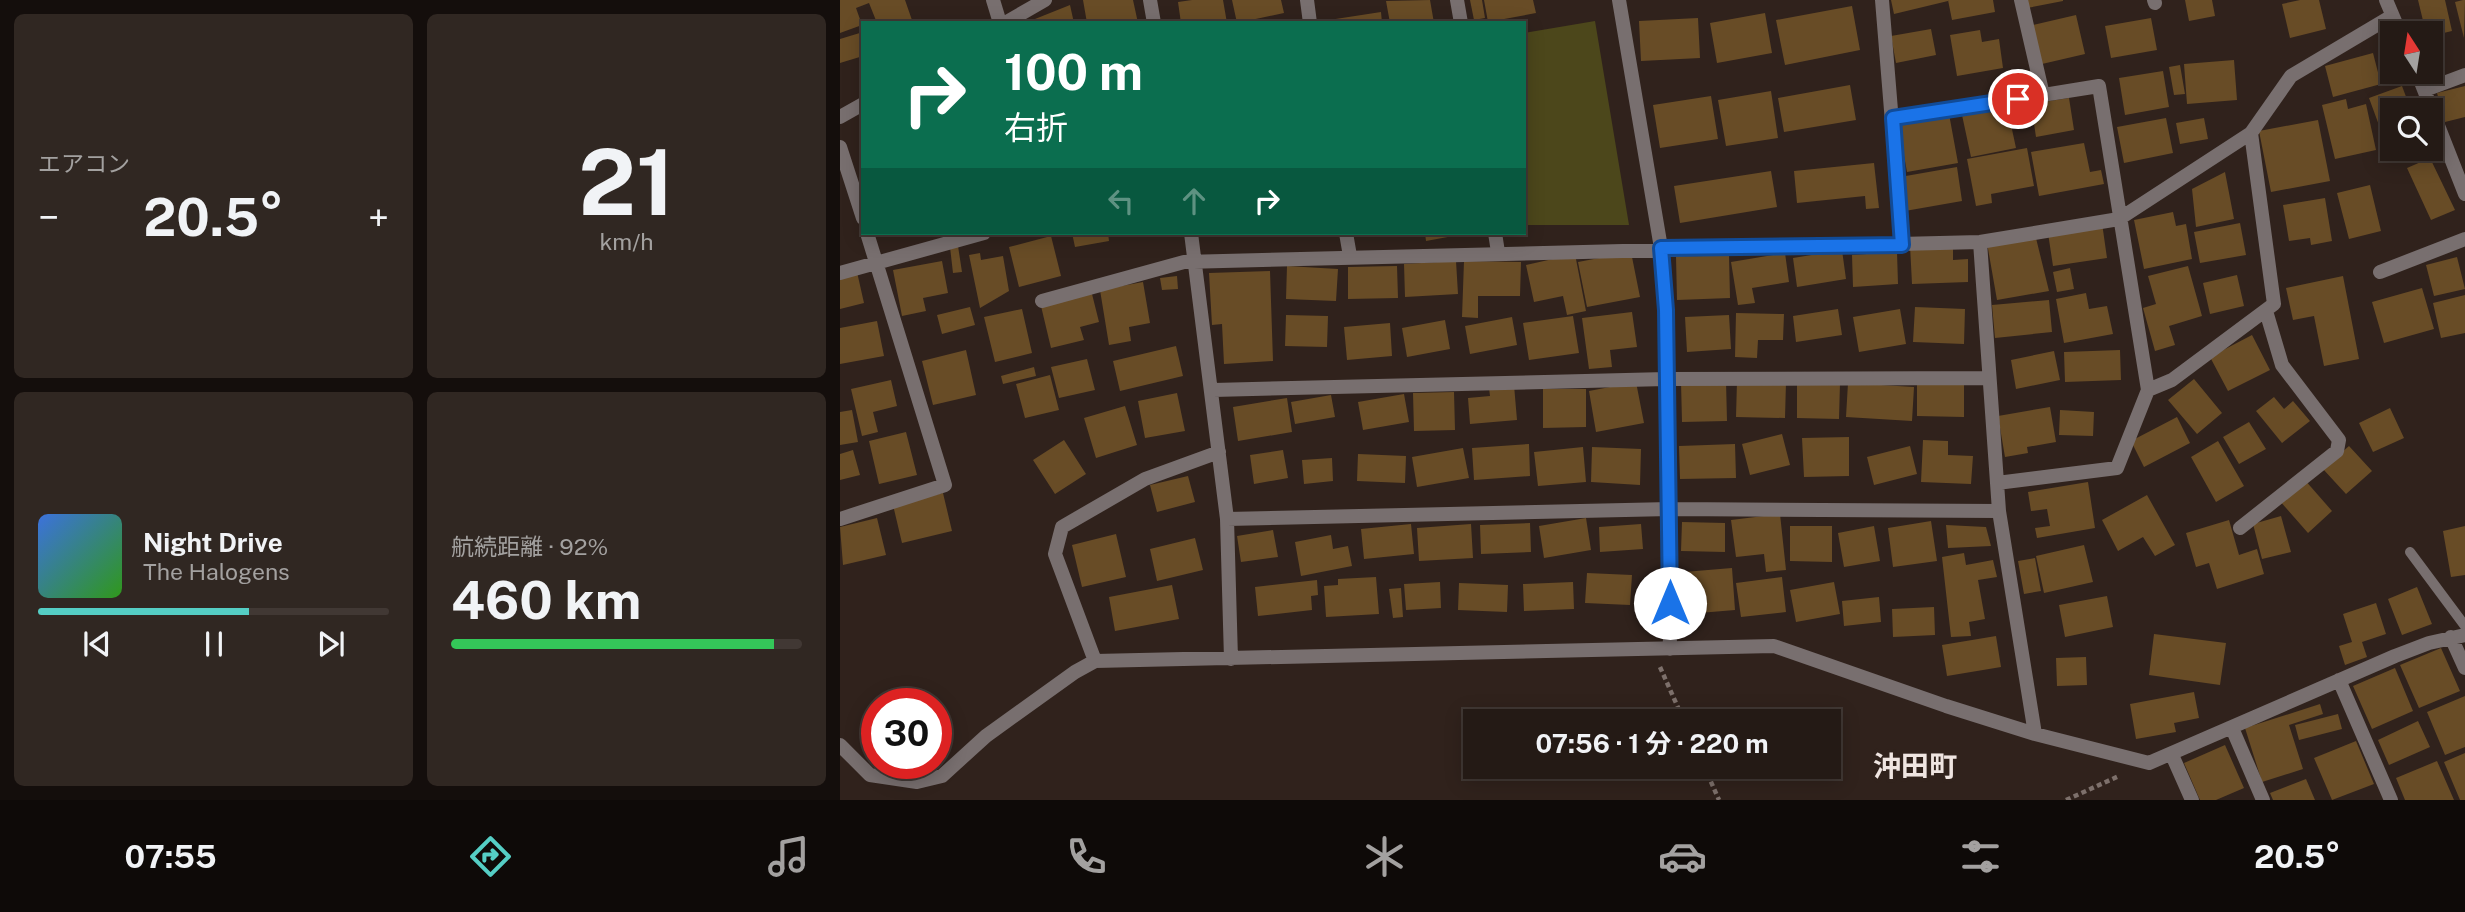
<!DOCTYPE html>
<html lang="ja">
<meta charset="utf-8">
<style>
body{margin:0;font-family:"Public Sans","Noto Sans JP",sans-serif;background:#302722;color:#f1f3f6;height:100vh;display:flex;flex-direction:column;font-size:26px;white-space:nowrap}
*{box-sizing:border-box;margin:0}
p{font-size:23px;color:#a3a1a0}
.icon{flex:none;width:38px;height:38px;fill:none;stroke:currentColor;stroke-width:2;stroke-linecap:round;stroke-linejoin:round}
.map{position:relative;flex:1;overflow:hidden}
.side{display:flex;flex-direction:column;gap:14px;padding:14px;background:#140e0c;width:840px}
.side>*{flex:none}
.guide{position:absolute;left:21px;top:21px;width:665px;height:214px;border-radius:0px;box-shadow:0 4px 18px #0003,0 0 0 2px #413834;background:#0b6e4f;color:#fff;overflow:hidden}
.needle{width:46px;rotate:348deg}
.controls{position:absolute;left:1540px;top:21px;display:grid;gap:14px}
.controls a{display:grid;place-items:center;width:63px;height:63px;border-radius:0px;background:#241a15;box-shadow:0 4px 18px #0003,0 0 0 2px #413834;font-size:35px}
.speed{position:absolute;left:21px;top:688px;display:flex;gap:14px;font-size:35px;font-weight:700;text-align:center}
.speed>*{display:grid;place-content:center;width:91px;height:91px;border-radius:50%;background:#241a15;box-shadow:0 4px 18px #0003,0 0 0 2px #413834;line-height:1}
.speed .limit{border:10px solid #d22;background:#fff;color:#111}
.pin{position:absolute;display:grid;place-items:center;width:60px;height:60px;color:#fff;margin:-30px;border:4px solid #fff;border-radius:50%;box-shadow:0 2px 7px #0007}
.me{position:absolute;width:77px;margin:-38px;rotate:0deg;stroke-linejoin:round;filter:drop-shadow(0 0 5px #0008)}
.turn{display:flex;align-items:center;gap:24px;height:147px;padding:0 28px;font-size:32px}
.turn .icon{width:91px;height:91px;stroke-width:2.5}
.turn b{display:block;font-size:49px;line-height:60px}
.lanes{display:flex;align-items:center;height:66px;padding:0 28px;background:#0003;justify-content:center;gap:35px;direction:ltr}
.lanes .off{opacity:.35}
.big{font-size:52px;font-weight:700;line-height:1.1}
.side .widget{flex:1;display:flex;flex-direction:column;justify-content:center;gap:10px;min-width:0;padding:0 24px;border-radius:10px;background:#302722}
.side .dial{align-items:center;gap:0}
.dial b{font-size:91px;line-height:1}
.song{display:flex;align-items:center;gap:21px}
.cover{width:84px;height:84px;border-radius:10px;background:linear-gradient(135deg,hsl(220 70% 55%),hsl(110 70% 35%))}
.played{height:7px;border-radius:4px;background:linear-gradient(90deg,#55cec5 60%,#413834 60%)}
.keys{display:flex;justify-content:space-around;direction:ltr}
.heat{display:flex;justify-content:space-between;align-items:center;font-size:38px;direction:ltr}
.charge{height:10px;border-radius:5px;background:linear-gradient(90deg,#34c759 92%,#413834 0)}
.side .tiles{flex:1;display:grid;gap:14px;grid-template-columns:repeat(2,1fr)}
.trip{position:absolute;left:623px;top:709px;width:378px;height:70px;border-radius:0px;background:#241a15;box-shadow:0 4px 18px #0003,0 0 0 2px #413834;font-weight:700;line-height:70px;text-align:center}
.tabs{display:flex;height:112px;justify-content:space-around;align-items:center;background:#0e0a08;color:#a3a1a0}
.tabs .icon{width:49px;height:49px}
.tabs .on{color:#55cec5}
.tabs b{font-size:32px;color:#f1f3f6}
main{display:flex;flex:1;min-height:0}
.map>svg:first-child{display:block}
</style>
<main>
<section class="side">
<div class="tiles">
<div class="widget"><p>エアコン</p>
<div class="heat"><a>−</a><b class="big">20.5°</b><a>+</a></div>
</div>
<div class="widget dial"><b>21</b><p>km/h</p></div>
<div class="widget">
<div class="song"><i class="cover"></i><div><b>Night Drive</b><p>The Halogens</p></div></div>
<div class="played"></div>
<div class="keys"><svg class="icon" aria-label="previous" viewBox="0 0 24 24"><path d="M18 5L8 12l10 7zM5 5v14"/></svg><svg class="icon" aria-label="pause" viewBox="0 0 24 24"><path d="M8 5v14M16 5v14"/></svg><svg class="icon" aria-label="next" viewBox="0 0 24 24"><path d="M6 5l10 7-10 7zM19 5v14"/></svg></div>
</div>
<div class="widget"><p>航続距離 · 92%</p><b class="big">460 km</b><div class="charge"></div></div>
</div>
</section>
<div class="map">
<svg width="1625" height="800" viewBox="0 0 1625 800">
<rect width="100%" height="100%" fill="#30221c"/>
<path fill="#4c471b" d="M755,21L789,225H684V33Z"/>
<path fill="#684c26" d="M0,0H65L73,23H37L29,3L16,8L22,25L0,33Z
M243,0H293L298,23H247Z
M352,0H383L387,23H341L338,2Z
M392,0H441L444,13L397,23Z
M590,0L594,23H550L546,1Z
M630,0H642L645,18L634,20Z
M644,0H693L696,13L648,22Z
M1051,0H1108V1L1054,14Z
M1108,0H1153L1155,12L1112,20Z
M1185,0H1223V1L1187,8Z
M1345,0H1372L1375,16L1349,21Z
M1460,0H1479L1486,29L1450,38L1442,4Z
M1578,0H1605L1612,31L1591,36V33H1586Z
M1623,0H1625L1624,38L1615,2Z
M230,5L234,23H185Z
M1012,6L1020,50L945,65L936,20Z
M541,12L542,23H490L489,20Z
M925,13L932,53L877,63L870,23Z
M1236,15L1245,54L1202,64L1193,25Z
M858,18L860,58L801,61L799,21Z
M1311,18L1317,50L1271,58L1265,26Z
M1091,29L1096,55L1056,63L1051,36Z
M1140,30L1142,42L1159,39L1163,68L1117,76L1110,35Z
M23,32V56L0,63V39Z
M1533,53L1541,84L1493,97L1485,66Z
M1394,60L1397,100L1347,104L1344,64Z
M1340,65L1345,94L1334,95L1329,67Z
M1323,71L1329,107L1285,115L1279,78Z
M1010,85L1016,120L944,132L938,98Z
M1562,86L1571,110H1552V123L1540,128L1529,98Z
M1625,86V117L1605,122L1597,93Z
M931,91L938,138L886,146L878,100Z
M871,96L878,139L820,148L813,105Z
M1229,98L1234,130L1196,137L1191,104Z
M1506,99L1508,109L1526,104L1536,150L1495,159L1482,105Z
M1167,106L1176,148L1131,157L1122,115Z
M1109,114L1118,163L1067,172L1058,123Z
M1326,118L1333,153L1284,163L1277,127Z
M1364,118L1368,139L1340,144L1336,123Z
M1478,120L1490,181L1431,192L1419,131Z
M1244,143L1250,172L1261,170L1264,184L1199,196L1191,152Z
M1187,148L1194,186L1151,194L1152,203L1136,206L1127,159Z
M1590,158L1615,210L1591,220L1567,168Z
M1034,163L1039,208L1026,209L1025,196L957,203L954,171Z
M1117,167L1122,201L1065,211L1060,177Z
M931,171L937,207L840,223L834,186Z
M1385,172L1394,219L1356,227L1352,189Z
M1530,185L1541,231L1509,239L1497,193Z
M1485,198L1492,241L1471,245L1470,238L1449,241L1443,205Z
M1333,212L1336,226L1346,224L1352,259L1304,269L1294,220Z
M1262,223L1267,258L1213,266L1208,233Z
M1400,223L1406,255L1360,263L1354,232Z
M232,233H268L269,241L235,247Z
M585,233H624V234L586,241Z
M1195,234L1209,291L1157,300L1147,243Z
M211,236L221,276L179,287L169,247Z
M1113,244V260L1128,259V282L1072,284L1070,245Z
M118,246L122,272L113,273L110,247Z
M1002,250L1006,279L957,287L953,258Z
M791,252L800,297L747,307L738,262Z
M1057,252L1058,284L1013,287L1012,255Z
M140,253L141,260L163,256L169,291L140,308L129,255Z
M945,253L949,282L912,288L915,303L898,305L891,262Z
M735,254L746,311L727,315L723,296L694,302L686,265Z
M889,255L890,298L837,300L836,257Z
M1617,257L1625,289L1594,296L1586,265Z
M102,261L108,293L83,298L86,311L62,316L53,270Z
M616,261L618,294L565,297L564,264Z
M624,261L681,262L680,296H638V318L622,317Z
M447,266L498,269L496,301L446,299Z
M557,266L558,298L508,299V267Z
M1348,266L1362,316L1329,326L1335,345L1315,351L1303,308L1316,304L1308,276Z
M1230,268L1234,289L1217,292L1213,272Z
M430,271L433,361L384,364L382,324L372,325L369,273Z
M17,272L24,303L0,309V276Z
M1397,275L1404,306L1370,314L1363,283Z
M337,276L338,289L322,290L320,278Z
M1503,276L1519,359L1484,366L1474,316L1453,320L1446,288Z
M303,282L310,323L289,327L291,341L269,345L260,290Z
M1582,288L1594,329L1544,343L1532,302Z
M1246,293L1249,309L1267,306L1273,334L1224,343L1216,299Z
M252,294L259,322L240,327L244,340L211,348L201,306Z
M1625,295V333L1601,338L1593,303Z
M1209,300L1212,332L1155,338L1152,305Z
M130,307L135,325L102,334L97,315Z
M1075,307L1125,309L1124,344L1073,342Z
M182,309L192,353L155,362L144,317Z
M998,309L1002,335L956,342L953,316Z
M1060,309L1066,344L1019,352L1013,317Z
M792,312L797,347L770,350L772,367L749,369L742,318Z
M896,313L944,314L943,340H918L917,358L895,357Z
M446,315L488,316L487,347L445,346Z
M889,315L891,349L847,352L845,317Z
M733,316L739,353L689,360L683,323Z
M672,317L677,345L630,354L625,326Z
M605,320L610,349L567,357L562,328Z
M37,321L44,356L0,364V328Z
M550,323L552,356L507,360L504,327Z
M1412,335L1430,370L1388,391L1370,357Z
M336,346L343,376L280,391L273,361Z
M126,350L136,395L93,405L82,361Z
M1280,350L1281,380L1225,382L1224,352Z
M1214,351L1220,380L1176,389L1171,360Z
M247,359L255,390L219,398L211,367Z
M194,367L196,376L163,384L161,376Z
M210,375L219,410L185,418L176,384Z
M1354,379L1382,413L1357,434L1328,400Z
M51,380L57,406L33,412L38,432L22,436L11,389Z
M886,381L887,421L842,422L841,382Z
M897,381L946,382L945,418L896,417Z
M796,382L804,423L756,432L749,391Z
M957,382L1000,383L999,419L957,418Z
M1008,383L1074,387L1072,421L1006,417Z
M1077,384L1124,385V417L1077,416Z
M674,385L677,420L630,424L628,398L650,396L649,388Z
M703,389H746V427L703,428Z
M614,392L615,430L574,431L573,393Z
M337,393L345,431L305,438L298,401Z
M564,394L569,422L523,430L518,402Z
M491,395L495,417L455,424L451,402Z
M1434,397L1444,409L1453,401L1470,421L1442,443L1416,411Z
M447,398L452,432L398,441L393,407Z
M285,406L297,445L256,458L244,418Z
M1210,407L1216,442L1187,447L1188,453L1165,457L1158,416Z
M1550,408L1564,438L1533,452L1519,423Z
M12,410L18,442L0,445V412Z
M1220,410L1254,412L1253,436L1219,435Z
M1337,417L1350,443L1304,467L1291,441Z
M1409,422L1426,449L1399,464L1383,437Z
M66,432L77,475L39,484L29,441Z
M942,434L950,465L910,475L902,444Z
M1009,437V476L964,477L962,438Z
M224,440L246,474L215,494L193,460Z
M1083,440L1108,441V455L1133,456L1131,484L1081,482Z
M1378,441L1404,486L1376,502L1351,457Z
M689,444L690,476L634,480L632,448Z
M895,444L896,478L840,479L839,446Z
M1070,446L1077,474L1034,485L1027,457Z
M1509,446L1532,471L1506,494L1483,469Z
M743,447L746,482L698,486L694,452Z
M752,447L801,449L800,485L751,482Z
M623,448L629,478L577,487L572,457Z
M13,450L20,475L0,480V454Z
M443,450L448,478L414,484L410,455Z
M518,454L566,456L565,483L517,481Z
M492,458L493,481L464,484L462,460Z
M348,476L355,502L317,512L310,485Z
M1464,479L1492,511L1468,533L1439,500Z
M1248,482L1255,528L1197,538L1195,528L1210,526L1207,509L1191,511L1188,492Z
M103,493L112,531L62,543L53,505Z
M1307,495L1335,545L1315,556L1303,537L1278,551L1262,520Z
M940,514L946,570L926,572L924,554L896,557L891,520Z
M1441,516L1451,552L1422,559L1413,524Z
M37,518L46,555L3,565L0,527Z
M746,518L751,550L704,558L699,526Z
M1389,520L1399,555L1417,549L1424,574L1377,589L1369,563L1356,567L1346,533Z
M1091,521L1097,561L1053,567L1048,528Z
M842,522L885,523V552L841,551Z
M690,523L691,552L641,554L640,525Z
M571,524L574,554L524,559L521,529Z
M631,524L633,558L579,561L577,528Z
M801,524L803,549L760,552L759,527Z
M1106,525L1146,527L1151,546L1108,548Z
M950,526H992V562L950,561Z
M1034,526L1040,561L1004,567L998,533Z
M1625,526V575L1611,577L1603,531Z
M433,530L438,557L401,562L397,536Z
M276,534L286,577L242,587L232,545Z
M491,535L493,549L508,546L512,566L461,576L455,542Z
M355,538L363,570L317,581L310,549Z
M1244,545L1253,582L1204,593L1196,556Z
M1124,553L1126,565L1153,560L1157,577L1138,580L1145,619L1129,622L1131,636L1111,637L1102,557Z
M1195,558L1201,591L1184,594L1178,561Z
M892,568L895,610L847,614L844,572Z
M747,573L792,575L790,605L745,603Z
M536,577L539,614L486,617L484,586L498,585V579Z
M942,577L946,612L901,617L896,583Z
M477,580L478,595L471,596L472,610L418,616L415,587Z
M600,582L601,608L566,610L564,584Z
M733,582L734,609L684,611L683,584Z
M994,582L1000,614L956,622L950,590Z
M619,583L668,585L667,612L618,610Z
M332,585L339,619L275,631L269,597Z
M1577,587L1592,624L1562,635L1548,599Z
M561,588L563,617L553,618L549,589Z
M1267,596L1273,627L1225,637L1219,605Z
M1039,597L1041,622L1004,626L1002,601Z
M1536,603L1546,634L1522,642L1527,657L1505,665L1499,646L1512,642L1503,614Z
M1094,607L1095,635L1053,637L1052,609Z
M1314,634L1386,643L1380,685L1309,675Z
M1156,636L1161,667L1107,676L1102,645Z
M1601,648L1620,691L1579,708L1560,665Z
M1246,657L1247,685L1217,686L1216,658Z
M1555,668L1573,711L1532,729L1513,686Z
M1354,692L1359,718L1334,723L1336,732L1296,739L1290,704Z
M1625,696V747L1605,755L1587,712Z
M1480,704L1483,714L1449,725L1463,769L1422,782L1405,728Z
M1498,714L1502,729L1459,740L1455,725Z
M1578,721L1590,747L1549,765L1538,740Z
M1516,741L1534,784L1492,800L1474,758Z
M1385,745L1404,788L1376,800H1360L1344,763Z
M1625,753V800H1620L1604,762Z
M1597,761L1614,800H1565L1556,778Z
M1466,779L1475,800H1433L1430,793Z"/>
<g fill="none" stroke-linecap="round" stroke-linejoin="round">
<path stroke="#7d706b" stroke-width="4.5" stroke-dasharray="5 3.5" stroke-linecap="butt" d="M820,667L844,721
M864,766L879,800
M1226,800L1279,776"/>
<path stroke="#786f6f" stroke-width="10" d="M1570,552L1625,626"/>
<path stroke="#786f6f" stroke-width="14" d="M153,0L160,23
M310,0L314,23
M467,0L470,23
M617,0L621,23
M779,0L821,248L826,310L830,649
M1042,0L1062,245
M1181,0L1203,95
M1314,0L1315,3
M1546,0L1560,33
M165,23L205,0
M1577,72L1625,194
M1585,90L1625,75
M0,117L23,104
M1053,119L1259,86L1308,390
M0,147L23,218
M351,233L387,519L391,659
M506,233L510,256
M655,233L658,252
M1140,242L1159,511L1195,734
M1540,272L1625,239
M0,273L144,233
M202,301L344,262L1140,242L1279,219L1411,133L1451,76L1552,16
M373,390L826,379L1148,378
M1157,483L1277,468L1308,390L1332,380L1434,304L1411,133
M0,519L105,485L27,233
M387,519L830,509L1159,511
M1400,528L1497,451L1499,440L1442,365L1426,311
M1611,637L1625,668
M255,661L215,554L222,527L305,479L379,452
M1499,680L1551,800
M1392,728L1423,800
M0,745L30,775L77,782L102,776L146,736L235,672L255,661L934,646L1106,706L1195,734L1309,763L1555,656L1589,643L1625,635
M1332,755L1352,800"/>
</g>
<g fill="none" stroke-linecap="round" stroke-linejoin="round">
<defs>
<path id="route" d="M830,603L826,310L821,248L1062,245L1053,118L1178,99"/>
</defs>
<use href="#route" stroke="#114b97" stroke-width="18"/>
<use href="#route" stroke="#1a73e8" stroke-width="12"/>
</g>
<g text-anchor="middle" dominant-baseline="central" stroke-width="7" stroke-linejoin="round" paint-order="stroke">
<g font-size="28" font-weight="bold" fill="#efe5e1" stroke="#30221c">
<text x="1075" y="765">沖田町</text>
</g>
</g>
</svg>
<div class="controls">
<a><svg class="needle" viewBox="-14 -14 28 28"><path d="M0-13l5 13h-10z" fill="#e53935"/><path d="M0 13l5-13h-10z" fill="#a3a1a0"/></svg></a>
<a><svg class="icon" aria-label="search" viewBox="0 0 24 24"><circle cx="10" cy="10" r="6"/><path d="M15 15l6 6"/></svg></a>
</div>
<div class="speed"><div class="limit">30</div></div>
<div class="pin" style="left:1178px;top:99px;background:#d93025"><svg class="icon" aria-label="arrive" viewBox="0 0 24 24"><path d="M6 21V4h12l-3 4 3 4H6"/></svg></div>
<svg class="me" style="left:830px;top:603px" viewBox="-20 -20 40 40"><circle r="19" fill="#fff"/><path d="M0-13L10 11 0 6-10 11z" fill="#1a73e8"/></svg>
<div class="trip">07:56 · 1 分 · 220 m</div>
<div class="guide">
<div class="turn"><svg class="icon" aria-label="right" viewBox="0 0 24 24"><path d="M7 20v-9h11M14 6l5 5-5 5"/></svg><div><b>100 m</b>右折</div></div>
<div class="lanes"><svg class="icon off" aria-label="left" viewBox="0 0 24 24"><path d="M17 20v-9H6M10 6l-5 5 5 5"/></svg><svg class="icon off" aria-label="ahead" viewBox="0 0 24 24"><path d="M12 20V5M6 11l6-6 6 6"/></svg><svg class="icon" aria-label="right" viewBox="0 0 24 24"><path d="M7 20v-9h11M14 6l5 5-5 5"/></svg></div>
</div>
</div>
</main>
<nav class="tabs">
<b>07:55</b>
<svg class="icon on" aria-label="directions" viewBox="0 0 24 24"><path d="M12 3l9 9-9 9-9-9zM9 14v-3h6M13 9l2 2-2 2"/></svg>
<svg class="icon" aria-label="music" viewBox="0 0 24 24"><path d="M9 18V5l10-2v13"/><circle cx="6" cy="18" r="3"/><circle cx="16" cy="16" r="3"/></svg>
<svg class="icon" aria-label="phone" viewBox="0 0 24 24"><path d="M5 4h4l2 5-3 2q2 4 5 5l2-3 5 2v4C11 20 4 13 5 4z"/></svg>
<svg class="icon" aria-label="climate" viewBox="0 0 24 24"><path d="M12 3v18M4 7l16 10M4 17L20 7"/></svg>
<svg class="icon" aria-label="car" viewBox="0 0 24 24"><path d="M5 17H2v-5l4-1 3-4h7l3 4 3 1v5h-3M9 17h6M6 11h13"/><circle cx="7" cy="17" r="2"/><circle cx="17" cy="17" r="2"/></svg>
<svg class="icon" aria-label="filters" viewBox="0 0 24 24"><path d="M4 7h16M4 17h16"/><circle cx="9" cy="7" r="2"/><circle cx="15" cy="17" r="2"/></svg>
<b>20.5°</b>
</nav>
